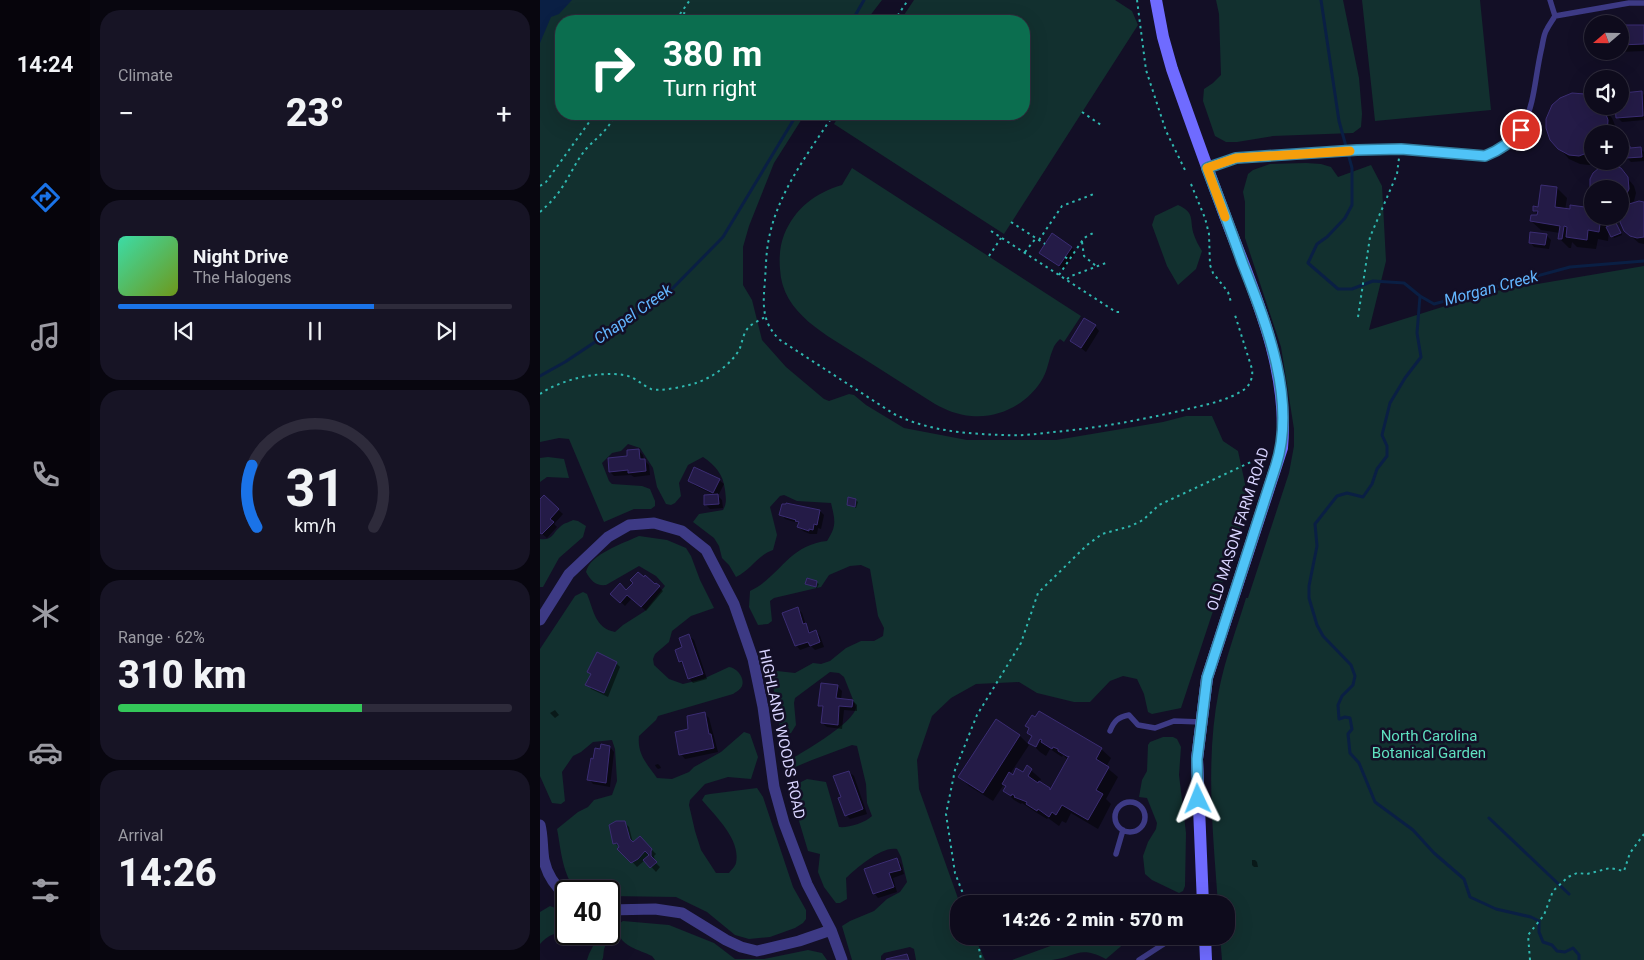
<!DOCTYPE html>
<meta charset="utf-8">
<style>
body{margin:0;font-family:Roboto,sans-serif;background:#171425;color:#f1f3f6;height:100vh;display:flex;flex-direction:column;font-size:19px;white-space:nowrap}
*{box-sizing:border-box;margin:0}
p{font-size:16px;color:#9b9ba3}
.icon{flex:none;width:28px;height:28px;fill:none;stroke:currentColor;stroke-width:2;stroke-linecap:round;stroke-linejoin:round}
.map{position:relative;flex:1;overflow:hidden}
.drawer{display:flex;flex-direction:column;gap:10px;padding:10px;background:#08060f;width:450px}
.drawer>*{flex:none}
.hud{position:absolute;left:15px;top:15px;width:475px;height:105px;border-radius:20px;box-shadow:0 5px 20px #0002,0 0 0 1px #2e2b3b;background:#0b6e4f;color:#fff;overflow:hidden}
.needle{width:32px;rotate:250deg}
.tools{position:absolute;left:1044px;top:15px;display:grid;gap:10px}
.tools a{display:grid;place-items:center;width:45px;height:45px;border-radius:50%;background:#0e0b1c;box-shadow:0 5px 20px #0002,0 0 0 1px #2e2b3b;font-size:25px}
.speed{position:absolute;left:15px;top:880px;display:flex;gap:10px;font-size:25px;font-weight:700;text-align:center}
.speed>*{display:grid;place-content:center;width:65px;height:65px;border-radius:50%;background:#0e0b1c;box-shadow:0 5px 20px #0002,0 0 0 1px #2e2b3b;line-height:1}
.speed .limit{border:2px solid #111;border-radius:8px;background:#fff;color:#111}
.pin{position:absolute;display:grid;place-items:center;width:42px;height:42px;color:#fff;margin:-21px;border:2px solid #fff;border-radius:50%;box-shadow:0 1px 5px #0007}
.me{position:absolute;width:55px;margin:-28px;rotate:358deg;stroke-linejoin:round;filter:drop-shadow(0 0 4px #0008)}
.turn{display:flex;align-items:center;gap:18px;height:105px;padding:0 25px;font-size:22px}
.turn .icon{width:65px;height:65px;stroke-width:2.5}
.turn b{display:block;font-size:35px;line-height:42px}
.big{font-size:38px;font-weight:800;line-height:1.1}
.drawer .tile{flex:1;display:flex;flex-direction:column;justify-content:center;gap:8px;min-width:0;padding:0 18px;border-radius:20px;background:#171425}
.drawer .dial{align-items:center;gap:0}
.dial svg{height:130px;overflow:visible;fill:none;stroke:#2e2b3b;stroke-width:7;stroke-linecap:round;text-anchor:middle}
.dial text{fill:#f1f3f6;stroke:none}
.song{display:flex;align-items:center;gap:15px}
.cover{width:60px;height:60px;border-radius:8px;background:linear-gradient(135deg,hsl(160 70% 55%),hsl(80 70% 35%))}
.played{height:5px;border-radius:2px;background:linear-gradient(90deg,#1a73e8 65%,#2e2b3b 65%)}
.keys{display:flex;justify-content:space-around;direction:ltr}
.heat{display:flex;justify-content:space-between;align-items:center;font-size:28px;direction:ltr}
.charge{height:8px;border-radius:4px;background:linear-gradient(90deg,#34c759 62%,#2e2b3b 0)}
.trip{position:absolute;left:410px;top:895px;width:285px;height:50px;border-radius:20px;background:#0e0b1c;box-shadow:0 5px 20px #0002,0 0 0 1px #2e2b3b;font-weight:800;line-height:50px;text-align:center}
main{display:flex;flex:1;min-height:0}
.menu{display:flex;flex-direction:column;width:90px;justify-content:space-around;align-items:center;background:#06040b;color:#9b9ba3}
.menu .icon{width:35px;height:35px}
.menu .on{color:#1a73e8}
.menu b{font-size:22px;color:#f1f3f6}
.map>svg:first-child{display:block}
</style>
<main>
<nav class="menu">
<b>14:24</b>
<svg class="icon on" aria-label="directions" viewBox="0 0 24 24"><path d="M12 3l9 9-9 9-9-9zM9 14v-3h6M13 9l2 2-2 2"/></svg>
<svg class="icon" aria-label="music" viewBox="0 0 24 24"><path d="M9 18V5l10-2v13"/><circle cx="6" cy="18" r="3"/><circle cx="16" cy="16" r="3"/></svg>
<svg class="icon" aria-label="phone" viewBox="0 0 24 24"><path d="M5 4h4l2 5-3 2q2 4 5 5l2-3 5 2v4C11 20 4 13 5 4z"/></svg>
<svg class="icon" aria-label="climate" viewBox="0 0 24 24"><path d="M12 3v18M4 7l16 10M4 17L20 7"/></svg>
<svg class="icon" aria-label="car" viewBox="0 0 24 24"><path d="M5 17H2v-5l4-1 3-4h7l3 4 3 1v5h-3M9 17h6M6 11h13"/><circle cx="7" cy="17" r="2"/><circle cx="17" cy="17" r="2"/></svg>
<svg class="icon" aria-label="filters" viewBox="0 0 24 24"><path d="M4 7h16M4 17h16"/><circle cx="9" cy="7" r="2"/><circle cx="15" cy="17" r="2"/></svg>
</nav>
<section class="drawer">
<div class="tile"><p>Climate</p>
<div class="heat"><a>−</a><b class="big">23°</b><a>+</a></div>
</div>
<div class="tile">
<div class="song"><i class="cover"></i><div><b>Night Drive</b><p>The Halogens</p></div></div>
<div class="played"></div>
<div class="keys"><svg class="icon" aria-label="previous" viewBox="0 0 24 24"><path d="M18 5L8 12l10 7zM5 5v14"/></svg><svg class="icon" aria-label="pause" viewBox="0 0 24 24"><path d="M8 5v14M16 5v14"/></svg><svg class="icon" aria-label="next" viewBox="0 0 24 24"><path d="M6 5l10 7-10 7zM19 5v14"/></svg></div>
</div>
<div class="tile dial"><svg viewBox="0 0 100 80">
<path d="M14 69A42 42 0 1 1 86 69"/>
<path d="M14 69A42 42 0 0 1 11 31" stroke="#1a73e8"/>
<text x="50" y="56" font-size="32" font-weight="700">31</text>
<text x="50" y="72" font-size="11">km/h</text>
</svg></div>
<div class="tile"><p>Range · 62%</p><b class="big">310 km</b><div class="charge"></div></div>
<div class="tile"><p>Arrival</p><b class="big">14:26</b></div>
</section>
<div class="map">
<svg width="1104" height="960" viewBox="0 0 1104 960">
<rect width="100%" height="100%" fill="#130f26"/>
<path fill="#12302f" d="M0,0H342L326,21H21V114H265L234,163L209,226L203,247V285L212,300L222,340L246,367L284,399L289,401L309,394L314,395L326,405L364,428L427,440H516L623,422L646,416H672L683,441L698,451L709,502L641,708L612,714L608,712L604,694L597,679L583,676L570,681L550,702H534L497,693L479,682L436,684L411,698L392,716L377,760L379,789L420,904L419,936H434L445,960H376L374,949L370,947L344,953L341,956V960H312L302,926L310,921L334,911L347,899L360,892L367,882L361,857L357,849C341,846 317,868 306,878L307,899L300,903H296L284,887L278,872L280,854L268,851L251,794L255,785L267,779L286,782L299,827C308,828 325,823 332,816L327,803L326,784L317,746L312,745L272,760L248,770L244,768L243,764C258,755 315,723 316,707L304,677L299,673L290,672L255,698L254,703L256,725L251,733L241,736L232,679L237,671L255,673L273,663L281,664L290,661L306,648L321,641H334L343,636L344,628L338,616L330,569L321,565L310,566L289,575L281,587L234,598L230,601L232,621L228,624L218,625L209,607L210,591C240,577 248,545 287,541C297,526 295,520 291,503L257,501L244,495L240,496L230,507L237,535L233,550C218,555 211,570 196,577L189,565L182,558L179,546L174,538L153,522L159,514L183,510C187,503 186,499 185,490C183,474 176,466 163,457L148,465L139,483L141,496L135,503L131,505L126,504L117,487L113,468L100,448L88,444L81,451L72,453L62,463L69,481L72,484L102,486L110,489L115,501V506L111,509H94L64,522L29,439L19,438L0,442Z
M374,0H575L592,11L598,25L464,234L294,124L300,114H484V21H360Z
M676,0H803L819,78L822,114L821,127L813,133L733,136L697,142H686L675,136L663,101L664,89L673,83L681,75L679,14Z
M822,0H940L951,110L835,121Z
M766,163L781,164L791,167L798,177L831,165L842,186L846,261L829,330L950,292L1104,266V960H682L680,936H686V904H678C673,833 665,760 679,690C685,659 697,628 706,598H708L749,473L754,446V429L741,347L705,238V202L703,192L708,174L713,170L730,164Z
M312,168L541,316L524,342L520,339C517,342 514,345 513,349C509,358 508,369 503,378C489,403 460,419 431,416C418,415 406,410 395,404C370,388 346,373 321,357C287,335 242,314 240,269C239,257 240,245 244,235C255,208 275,193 302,185Z
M638,205C656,213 649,220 654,235C656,241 659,246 662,251L656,269L638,285L627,266L612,225L615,216Z
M8,457L24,459L29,478L7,477L0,482V458Z
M33,520L38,521L46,526L43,537L19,558L3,587H0V539C13,541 13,532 21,526C24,523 30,522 33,520Z
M99,536L127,540L146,548L151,556L160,580L174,608L151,616L132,631L129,642L115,654L113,659L114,665L129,679L143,684L163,679L189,667C197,668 205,678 202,686C201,689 196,692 193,694L118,716L116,720L99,736C97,754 107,764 117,778L132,779L149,772L154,767L181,752L204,732L210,734L218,757L211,779L188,777L165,784L150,800L149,805L155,831L161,850L176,873H189C191,870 195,867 196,863C201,839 175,816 162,800L165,795L170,794L217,788L223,797L253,887L266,910V919L263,923L255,928L230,937L209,939L195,935L167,912L136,897L69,896V891H37C22,875 21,849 17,829L38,812L48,807L54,800L72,795L77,781L75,749L72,740L53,742L41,752L33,756L22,772L25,801L21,804L12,803L0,776V649L35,596L43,592L47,594C54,611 55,628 75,632L83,625L105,611L125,586L116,576L99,566L66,585C56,586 51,581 46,572C50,554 84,543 99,536Z
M623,737H633L637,739L641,747L639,775L646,833L645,886L643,891L639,893L612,880L605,874L603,856L608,842L616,829L617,823L607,798L599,797L602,780L607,771L608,745L610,742Z
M10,906L26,912V934H47L42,942C25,934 16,927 0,944V912Z
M83,921L129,925L174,943L195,959H224L268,950L282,953L287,960H115L112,956C100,950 80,946 78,931C78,926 79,923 83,921Z
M59,934H68L69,937L64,949L63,958L62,960H47L49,954Z
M538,936H593L566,959C538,945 537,957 512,960C499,960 485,960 472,960Z"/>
<path fill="#0a1f44" d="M0,0H32L19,14L11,17L0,43Z"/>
<path fill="#0007" d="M1080,26H1104V51L1079,52L1078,51H1080Z
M1101,92L1104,95V120L1082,122L1077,117L1080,105H1085Z
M1044,95L1052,99V106H1061L1072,118L1077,130V134H1052V161H1060L1049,165L1040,164L1029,159L1019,148Z
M1100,149L1104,152V161L1091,162L1087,158Z
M1080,169L1094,186L1096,193L1094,201L1091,204H1104V244L1099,243L1085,231L1084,210H1080V189H1052V192V176Z
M1017,188L1027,198L1025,210L1051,209L1052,216H1062L1070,225V227L1076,224L1082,235L1074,238L1069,230L1068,241L1058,239L1056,249L1037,247L1032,242L1031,248H1029L1019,238L1020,233L1001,230L991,221L998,217V215L994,210L999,208Z
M1006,235L1011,240L1009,249L994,247L990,242Z
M531,247L536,252L524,270L500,253Z
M555,326L559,331L546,352L531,340Z
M99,451L103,455L104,460L109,465L110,475L94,477L91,475L74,476L70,472Z
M149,480H179L184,484L178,496L182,500L183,508L170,509L166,505L176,496L154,485Z
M4,497L23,514L14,524L17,527L7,538L0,532V501Z
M316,500L318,502L316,508L308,504Z
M280,511L284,515L281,529L278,528L277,534H270L263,531L259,527L258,523L245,519L241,514Z
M94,583L115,586L116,584L123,591L106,611L92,598L85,606L72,593L86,591Z
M277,583L279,584L277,588L267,584Z
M258,609L262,613L266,625L271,633L276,632L280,636L284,647L275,650L271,646L260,650L256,645Z
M149,636L154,640L167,679L153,683L149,678L145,666L140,662Z
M76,663L80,667L68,697L51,689L47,684Z
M297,686L302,691L301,700L313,701L317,705V711L304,710L302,729L287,727L282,723L284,709L280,705Z
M15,710L19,715L15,718L10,713Z
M164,713L169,718L178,752L145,759L141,754L150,730Z
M489,733L561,749L571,758L566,767L578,777L566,799L571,804L558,829L531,813L526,823L522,821L519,826L508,818L507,819L497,813L482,803L481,804L474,800L465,791L467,787L464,784L453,801L429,786L420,777L480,736L489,745L470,774L473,776L483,774L487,767L501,779L499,783L511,790L528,760L523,755L522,757L510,749L506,756L500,752L490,742L493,737Z
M70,747L74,752L70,787L53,784L49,779L54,760L61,751Z
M118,764L120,766L121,768L118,769L116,767L115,765Z
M309,772L314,776L327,814L310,819L306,815L302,798Z
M84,822L89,827L93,843L100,838L116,854L114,856L115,862L120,867L116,872L105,860L97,867L75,843Z
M357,860L361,864L364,874L353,878L357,892L338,898L334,893Z
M712,860H715L717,862L718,867H714L712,865Z"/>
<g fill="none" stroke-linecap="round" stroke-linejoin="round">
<path stroke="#0a1f44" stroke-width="3" d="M781,0L799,121L812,168V205L805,218L787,237L777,244L768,263L798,289H812L833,281L864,283L880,296L894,304L1030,267L1104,261
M312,21L324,0
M880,296L877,333L881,357L865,378L850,403L842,435L847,446V456L837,469L832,484L823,497L807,493L797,496L775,524L777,546L769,586V598L777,625L783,636L811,665L815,676L813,685L802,696L798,705L799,719L805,717L810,718L812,729L808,734L810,753L819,763L835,802L873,830L894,853L924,879L930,897L956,909L991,917L999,921V932L1003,942L1012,945L1017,951L1025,952L1033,948L1039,955V960
M0,376L25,362L127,294L183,237L257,114
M949,818L1029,894"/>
</g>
<path fill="#241b47" stroke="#3b2d73" d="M1080,25H1104V44L1080,45Z
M1102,91L1103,116L1076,118L1075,106H1080V104L1084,103L1083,93Z
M1032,93L1045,94L1052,97V106H1063L1068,120L1067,134H1052V151L1039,156L1029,155L1018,149L1010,140L1006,128V119L1012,105L1020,98Z
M1088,146H1090V148L1101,147L1102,157L1086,158L1085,148H1088Z
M1070,164L1081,168L1088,177L1089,189L1087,193L1080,201V189H1052V195L1050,191V179L1053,173L1059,168Z
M1001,185L1017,187L1015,207L1030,209V205L1052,208V216H1061L1059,232L1048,230L1047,240L1026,237L1027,227L1024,226L1022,239H1018L1020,226L990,221L991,215H997L998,211H993V206L998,207Z
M1099,201L1104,202V237L1097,238L1090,236L1084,231L1080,222L1081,214L1084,208L1089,204Z
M1076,223L1081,233L1071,237L1066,227Z
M990,232L1007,234L1005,245L989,243Z
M512,233L532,247L519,266L499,253Z
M544,318L556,325L541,348L530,341Z
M99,449L100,459H105L106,471L88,473V470L69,472L68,458L87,456V450Z
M154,467L180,479L173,493L148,481Z
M178,494L179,504L164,505V495Z
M4,495L19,509L10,519L14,522L2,534L0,533V499Z
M308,497L316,499L315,507L307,505Z
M246,503L280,510L277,525L274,524L273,530L269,529V531L257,527L259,522L255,521L256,520L239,515L242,504H246Z
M98,572L104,577L105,575L115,584L116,583L120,586L101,607L87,595L80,603L70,594L80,583L86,590L93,583L90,580Z
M267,578L277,581L276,587L265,584Z
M258,607L263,624L266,623L269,633L276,630L280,642L270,646L268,642L255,646L242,613Z
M149,634L163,674L148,679L142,661L139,662L135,650L142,647L139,638Z
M57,652L77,662L64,693L45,685L51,674L47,672Z
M281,683L298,685L296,698L313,700L312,707L299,706L298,725L281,723L283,706H278Z
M499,711L562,748L556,759L569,767L556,790L563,794L548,820L522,805L516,815L512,812L509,817L498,809L497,811L486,804L487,802L474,797L475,796L472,794L471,796L463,791L466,786L462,784L469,772L473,775L476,768L483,772L487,765L492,769L488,776L498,783L499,781L510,788V790L529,756L528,757L518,751V749L513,747L512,749L501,742L502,740L500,739L496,747L488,743L492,736L487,733L489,728L485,726L492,715L495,717Z
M165,712L169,734H171L174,748L139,755L135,732L148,729L147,716Z
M456,719L480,735L443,793L418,777Z
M61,744L70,746L66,783L47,780L51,758L53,759L55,748L60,749Z
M309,771L323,809L305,816L298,798L301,797L293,776Z
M76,821H85L90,839L93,842L100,836L112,849L111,851V856L117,862L110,868L103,860L109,855L105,851L98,859L91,863L77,849L79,847L77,843L73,844L69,825Z
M357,858L361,870L349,873L354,887L333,894L324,869Z
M367,954L369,960H346V959Z"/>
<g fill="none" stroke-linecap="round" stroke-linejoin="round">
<path stroke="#2fb8b0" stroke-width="2" stroke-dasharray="2.5 4" stroke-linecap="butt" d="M597,0L606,70L626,131L645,170
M129,21L140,14L150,0
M143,21L145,8
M354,21L368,0
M542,112L561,125
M294,114C269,152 238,192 229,238C226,252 226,266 225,280C223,304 221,322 240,340L354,414C388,431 427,434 465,435C481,436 498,434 514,432C558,428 601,420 644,410C664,405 688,401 705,389C711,384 713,376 712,369L695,315
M651,184L665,218L669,234L670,265L673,273L688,292L691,302
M0,186L6,182L55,114
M0,212C8,205 15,198 21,189C30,176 36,161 46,149C57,137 69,130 75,114
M471,222L505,244
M451,231L576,312H583
M499,240L522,206L554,194
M542,242L544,256L556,266
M485,252L496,238
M449,256L461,238
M525,257L530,260
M519,275L544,238L555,232
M527,279L531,276L566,263
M818,317L830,237L857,174L859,158
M0,394C22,379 58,371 84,375C95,377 102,385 111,389C120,392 147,386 156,383C172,378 193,363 200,348C202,342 204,331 209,327C213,323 220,320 225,317
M427,904L415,873L406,814L415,770L437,715L481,643L498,593L547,545L562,534L591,526L603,520L619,505L726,455
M437,936L441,960
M990,960L988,935L1004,915L1013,891L1028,877L1037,873L1047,874L1070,868L1084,871L1090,853L1104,834"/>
<path stroke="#3d3a85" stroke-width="5.5" d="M1010,0L1015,16
M667,168L695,158L817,150L861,149L945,155C996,137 991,96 1001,51C1003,44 1003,35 1007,29C1009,25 1012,21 1015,16L1089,3H1104
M570,731C574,721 578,717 589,715L598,725L615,728L634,721L662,722
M575 817a15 15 0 1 1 30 0a15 15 0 1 1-30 0Z
M576,854L583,830
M599,960L636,936"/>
<path stroke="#3d3a85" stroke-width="11" d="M0,620L29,574L68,537L89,525L114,523L142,531L166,550L194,604L213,659L223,707L234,787L244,823L267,884L291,930L259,941L217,951L201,947L186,940L142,913L115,909L69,910
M0,825C3,836 2,849 4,860C7,875 15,886 26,896
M291,930L302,960"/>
<path stroke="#6f6bff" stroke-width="12" d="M616,0L623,37L632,69C651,123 670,176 690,229C717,299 749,372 742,448L667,678L657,759L663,904
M665,936L666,960"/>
</g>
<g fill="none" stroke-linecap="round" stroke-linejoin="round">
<defs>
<path id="route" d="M658,799L657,759L667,678L736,465C757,399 726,323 702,262C691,230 679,199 667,168L696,158L817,150L861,149L945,156C960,150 971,143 981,130"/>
</defs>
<use href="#route" stroke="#337fa1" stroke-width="12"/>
<use href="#route" stroke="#4fc3f7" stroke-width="9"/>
<path stroke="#f59e0b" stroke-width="9" d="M685,217L667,168L696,158L810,151"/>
</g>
<g text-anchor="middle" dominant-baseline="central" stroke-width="5" stroke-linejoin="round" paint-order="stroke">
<g font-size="15" fill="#d9d4ff" stroke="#130f26">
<text transform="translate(698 529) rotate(-72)">OLD MASON FARM ROAD</text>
<text transform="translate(242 734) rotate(78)">HIGHLAND WOODS ROAD</text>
</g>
<g font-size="15" fill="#5fe0c0" stroke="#130f26">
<text x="889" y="736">North Carolina<tspan x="889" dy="17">Botanical Garden</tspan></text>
</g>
<g font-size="16" font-style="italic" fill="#62b6ff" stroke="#130f26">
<text transform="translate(951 288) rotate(-15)">Morgan Creek</text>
<text transform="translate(93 314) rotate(-35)">Chapel Creek</text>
</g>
</g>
</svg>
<div class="tools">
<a><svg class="needle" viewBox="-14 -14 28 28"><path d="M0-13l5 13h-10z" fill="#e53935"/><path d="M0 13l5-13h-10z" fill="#9b9ba3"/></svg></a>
<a><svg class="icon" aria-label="sound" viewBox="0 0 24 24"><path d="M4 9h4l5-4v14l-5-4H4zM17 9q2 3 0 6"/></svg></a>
<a>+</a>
<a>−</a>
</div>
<div class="speed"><div class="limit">40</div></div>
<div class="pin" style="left:981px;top:130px;background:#d93025"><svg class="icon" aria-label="arrive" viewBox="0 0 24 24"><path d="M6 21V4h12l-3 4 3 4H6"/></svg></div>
<svg class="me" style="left:658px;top:799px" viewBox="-20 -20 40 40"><path d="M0-17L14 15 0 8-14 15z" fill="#4fc3f7" stroke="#fff" stroke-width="4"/></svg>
<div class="trip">14:26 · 2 min · 570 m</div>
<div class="hud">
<div class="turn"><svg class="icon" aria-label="right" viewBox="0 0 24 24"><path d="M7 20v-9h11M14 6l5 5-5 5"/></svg><div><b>380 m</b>Turn right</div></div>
</div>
</div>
</main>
